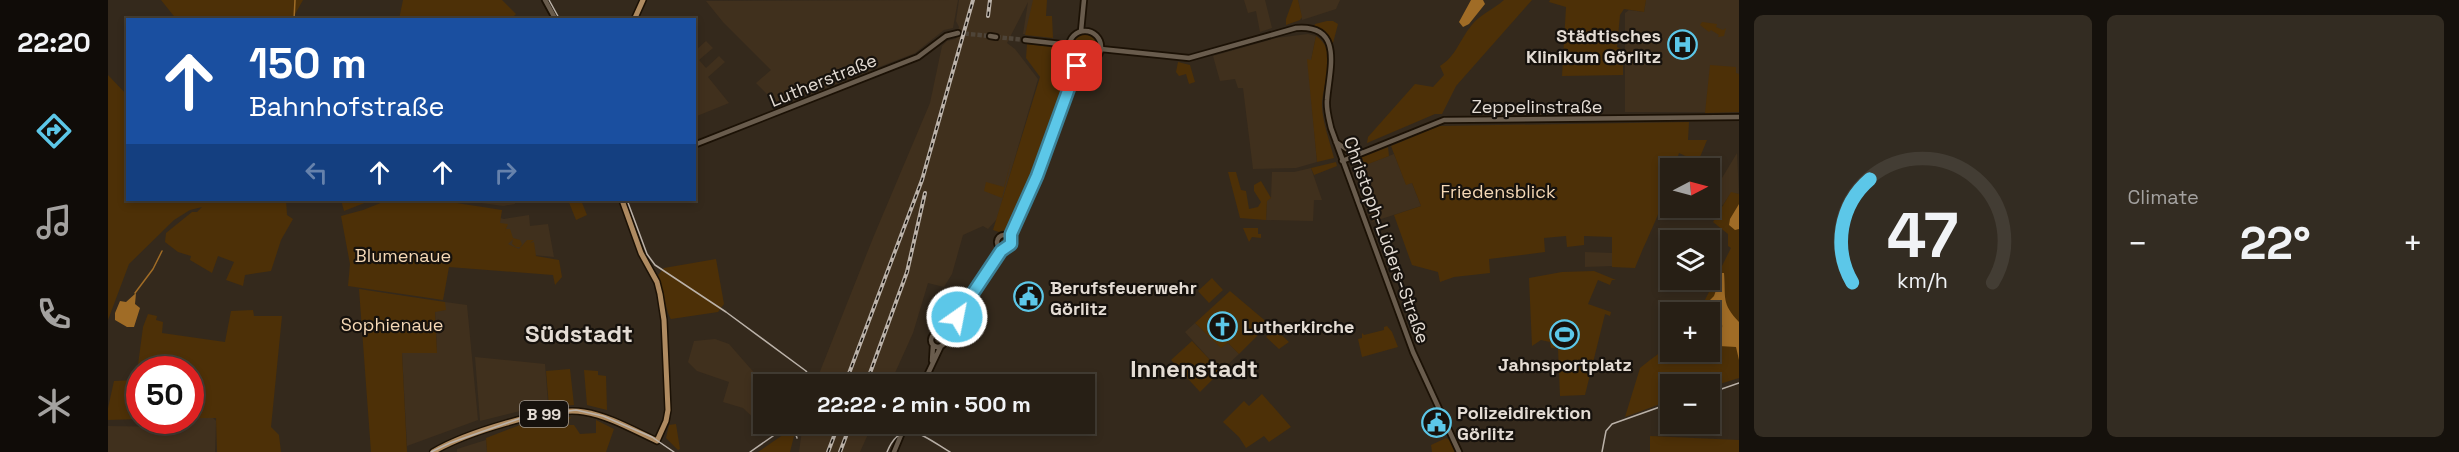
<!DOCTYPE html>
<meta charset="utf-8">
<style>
body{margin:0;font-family:"Space Grotesk",sans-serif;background:#332c22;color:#f1f3f6;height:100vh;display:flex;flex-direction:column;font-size:22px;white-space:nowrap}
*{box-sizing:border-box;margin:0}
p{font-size:20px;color:#a4a2a0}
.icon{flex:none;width:33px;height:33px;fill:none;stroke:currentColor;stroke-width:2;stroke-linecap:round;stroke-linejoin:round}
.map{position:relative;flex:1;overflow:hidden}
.details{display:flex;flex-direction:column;gap:15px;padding:15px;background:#15110c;width:720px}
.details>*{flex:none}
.top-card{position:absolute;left:18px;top:18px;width:570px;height:183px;border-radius:0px;box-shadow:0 3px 9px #0003,0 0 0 2px #433d34;background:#1a4fa0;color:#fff;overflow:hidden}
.needle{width:39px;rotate:84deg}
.fabs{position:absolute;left:1552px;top:158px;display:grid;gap:12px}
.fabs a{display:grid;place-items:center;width:60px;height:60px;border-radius:0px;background:#271f15;box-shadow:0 3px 9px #0003,0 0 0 2px #433d34;font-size:30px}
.speed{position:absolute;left:18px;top:356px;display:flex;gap:12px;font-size:30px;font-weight:700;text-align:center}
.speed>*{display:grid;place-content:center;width:78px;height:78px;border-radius:50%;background:#271f15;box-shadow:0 3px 9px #0003,0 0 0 2px #433d34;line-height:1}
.speed .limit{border:9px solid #d22;background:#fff;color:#111}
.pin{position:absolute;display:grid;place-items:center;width:51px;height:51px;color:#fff;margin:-26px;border-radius:12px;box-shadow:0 3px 9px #0006}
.me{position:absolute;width:66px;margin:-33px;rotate:33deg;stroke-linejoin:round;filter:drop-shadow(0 0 4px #0008)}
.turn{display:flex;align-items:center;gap:21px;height:126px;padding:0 24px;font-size:27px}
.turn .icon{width:78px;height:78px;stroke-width:2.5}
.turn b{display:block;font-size:42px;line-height:51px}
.lanes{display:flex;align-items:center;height:57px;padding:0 24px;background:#0003;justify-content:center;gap:30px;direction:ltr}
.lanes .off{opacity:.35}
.big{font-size:45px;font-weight:700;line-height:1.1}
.details .widget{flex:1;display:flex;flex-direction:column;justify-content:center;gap:9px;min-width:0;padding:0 21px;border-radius:9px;background:#332c22}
.details .dial{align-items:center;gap:0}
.dial svg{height:156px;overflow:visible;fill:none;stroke:#433d34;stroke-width:7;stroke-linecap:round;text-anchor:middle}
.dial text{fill:#f1f3f6;stroke:none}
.heat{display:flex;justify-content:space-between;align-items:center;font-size:33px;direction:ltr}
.details .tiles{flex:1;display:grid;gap:15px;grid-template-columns:repeat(2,1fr)}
.trip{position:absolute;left:645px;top:374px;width:342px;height:60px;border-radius:0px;background:#271f15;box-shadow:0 3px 9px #0003,0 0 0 2px #433d34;font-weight:700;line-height:60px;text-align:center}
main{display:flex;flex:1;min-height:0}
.menu{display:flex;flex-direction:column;width:108px;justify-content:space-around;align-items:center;background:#100c08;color:#a4a2a0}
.menu .icon{width:42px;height:42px}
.menu .active{color:#5cc7e8}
.menu b{font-size:27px;color:#f1f3f6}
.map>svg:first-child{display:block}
</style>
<main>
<nav class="menu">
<b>22:20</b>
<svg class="icon active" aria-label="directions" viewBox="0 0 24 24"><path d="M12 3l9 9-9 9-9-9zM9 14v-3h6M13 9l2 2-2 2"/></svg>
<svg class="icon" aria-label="music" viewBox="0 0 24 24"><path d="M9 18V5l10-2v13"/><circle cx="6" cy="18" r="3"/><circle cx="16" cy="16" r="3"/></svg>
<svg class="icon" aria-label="phone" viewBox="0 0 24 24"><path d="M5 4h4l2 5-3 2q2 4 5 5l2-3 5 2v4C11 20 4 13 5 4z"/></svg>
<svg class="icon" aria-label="climate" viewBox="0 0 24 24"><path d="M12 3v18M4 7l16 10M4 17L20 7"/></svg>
</nav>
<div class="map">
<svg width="1631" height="452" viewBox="0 0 1631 452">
<rect width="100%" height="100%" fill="#34291c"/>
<path fill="#40301d" d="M850,0L845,28L836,30L807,53L671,106L648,83L663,70L615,22L598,1Z
M851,0H935L930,36L915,34L920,2L899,43L907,49L930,79L889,219L880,229L875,226L855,235L844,274L836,287L820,283L805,333L782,384H707L765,238L822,103L834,46L839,41L848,39L851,27L848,21Z
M1136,0H1157L1164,28L1152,32L1148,11L1140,13Z
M1190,0H1232L1228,9L1194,20Z
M1538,0H1631V112H1517V13L1521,10L1536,12Z
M1200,34L1208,36L1203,60H1200L1209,162L1188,168L1145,169L1135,88H1130L1127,79L1112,81L1105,56L1168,38Z
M598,41L605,48L591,60L598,68L611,56L617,62L600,77L621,103L589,116L586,114L587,51Z
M1629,153L1631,194L1623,193L1615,205L1602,198Z
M1286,154L1298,184L1304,183L1313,206L1264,222L1259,210L1262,194L1258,195L1250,171L1252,170L1251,167Z
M1203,168L1214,200H1206L1205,221L1158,220L1159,200L1163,198L1164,172H1186Z
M352,200H406L407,204L395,206Z
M421,215L422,226L440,224L446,257L382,251L384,216L396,219Z
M1477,252L1504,253V266L1477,267Z
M337,302L359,305L370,420L299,446L294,353H329L327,311L337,310Z
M1087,323L1113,347L1120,343L1131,354L1116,368L1103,361L1077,332Z
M607,339L621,344L656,384L655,421L652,424L635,408L615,402L621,382L589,371L580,362L586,341Z
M367,357L437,364L440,404L372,421Z
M104,417L108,421L107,452H0V426L64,427V420Z
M695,423H765L752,452H691Z
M378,440L379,452H349V449Z"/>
<path fill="#4d3007" d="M53,0H195L186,16L181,17V19L69,20Z
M295,0H394L408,14L402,20L291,19Z
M925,0H939L938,16H944L945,38L917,35Z
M1185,0H1190L1194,17L1192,20L1178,25V19Z
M1396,0H1424L1348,86L1334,114H1327L1259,143L1260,137L1307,84L1325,87L1336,75L1332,66C1348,56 1351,41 1363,26C1372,14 1385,10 1396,0Z
M1442,0H1538L1536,12L1516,9L1512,15L1509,47L1515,50V75L1454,76L1458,7L1441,2Z
M1219,21H1225L1230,24L1225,43L1206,27L1207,24Z
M1594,22L1609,24L1608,27L1615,30L1618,28L1616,36L1610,37L1611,35L1603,30L1601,32L1592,25Z
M964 47a13 13 0 1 1 26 0a13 13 0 1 1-26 0Z
M1208,36C1233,53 1213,84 1214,107C1215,124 1222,142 1226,158L1209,162L1199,59L1203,60Z
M919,44L953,48L965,68L927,169L925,180L911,212L899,229L891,232L885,230L932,77L918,58Z
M1070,62L1082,65L1087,82L1081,84L1078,74L1071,76L1068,72Z
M1602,65L1628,67V73L1631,74V112L1597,113Z
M0,75L19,95L20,200H178L179,215L185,219L173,240L163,271L137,275L135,286L118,280L126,262L110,256L104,273L82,260L83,256L70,252L57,242L58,233L84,212H89L94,207L82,210L66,220L21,264L0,320Z
M1581,122L1580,140H1599L1590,162L1571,153L1566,168H1563C1563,193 1537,242 1527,268L1504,267V237L1476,236V245L1459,247L1458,236L1436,238L1437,252L1381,259L1382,273L1346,277L1332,282L1330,272L1304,265L1286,215L1313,206L1304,183L1298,185L1283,146L1331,126Z
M1280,147L1281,156L1255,166L1252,158Z
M903,161L894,198L876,191L878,182L896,187Z
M1228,162L1229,166L1206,175L1203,168Z
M1120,172H1128L1133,190L1138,191L1141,209L1150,207L1153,202L1146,191V185L1153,181L1163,198L1159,201L1158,220L1132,218Z
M1623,192L1631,194V378L1602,387V384H1563V400L1517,417L1532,368L1542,360L1557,349L1602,351V312H1591L1623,248L1620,246V234L1605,222Z
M233,200H264L236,211Z
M280,200H329L394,210L392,223L400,224L395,236L398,229H402L405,238L412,240L414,244L412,247H408L404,244L405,239L400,244L411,249L419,240H426L422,243L426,242L428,256L451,260L454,277L447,285L445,275L341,267L335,300L240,286L242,264L233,216L255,210Z
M460,200H473L479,215L468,220Z
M1135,228H1150V234H1153V238L1144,237L1141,242Z
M608,259L616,304L610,312L563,319C559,315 554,285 550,275L556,268Z
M1486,271L1508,280H1504L1502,285L1490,280L1480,304L1503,312L1502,316L1497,314L1477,395L1452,396L1450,348H1443L1442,342L1433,340L1424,346L1421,278L1454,272Z
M1104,278L1115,290L1101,303L1090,291Z
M251,289L337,302L338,310L327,312L329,353H294L299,452H263Z
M1122,291L1161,324L1131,354L1120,343L1113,348L1087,323Z
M145,310L146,316H174L163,427L171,435L173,452H109L108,418H83L82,369H32L31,419L0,420V408L6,381L28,380L35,327L40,314L49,316L48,320L55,322L54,333L117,342L123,311Z
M1279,326L1284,332L1290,347L1254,357L1250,339L1254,338V333L1256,335L1276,330V327Z
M1166,328L1181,342L1171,349L1158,337Z
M1084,341L1103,361L1116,368L1092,392L1063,360Z
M462,369L466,405L441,407L438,371Z
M476,370L490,371V375L498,376L499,410L479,405Z
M1154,394L1183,427L1161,442L1156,436L1138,448L1131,437L1115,422L1136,401L1141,406Z
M463,417L461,420V425H466L472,434L488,433V420L506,429L498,452H379L378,438L420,422Z
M568,424L572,449L570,450L558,438L561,425Z
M682,430L686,436L682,452H650Z
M1542,436L1631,440V452H1542Z
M1338,438L1344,442L1348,452H1324L1323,445Z"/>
<path fill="#a06c26" d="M1363,0H1375L1377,4L1361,24L1355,27L1351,22Z
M1631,204V229L1627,230L1621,225L1622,219Z
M1614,273H1616C1618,298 1613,303 1631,322V360L1628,347L1611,346L1609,343C1610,338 1613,334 1614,328C1616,317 1603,311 1601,301L1606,296Z
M28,293L27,304L32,308L26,327H19L7,320V313L12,301L18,302Z"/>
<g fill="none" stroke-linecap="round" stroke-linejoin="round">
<path stroke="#a06c26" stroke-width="1.5" d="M186,20L187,0
M27,293L45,269L54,251"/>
<path stroke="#4e4438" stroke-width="4.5" stroke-dasharray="4.5 2" stroke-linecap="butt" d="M850,33L882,36
M888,37L917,40"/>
<defs>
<path id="secondary" d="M437,0L448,20
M961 47a16 16 0 1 1 32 0a16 16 0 1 1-32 0Z
M973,31L976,0
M882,36L888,37
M917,40L962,45
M993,49L1081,58L1188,28C1237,24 1221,71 1219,100C1218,109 1221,119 1223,128L1305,352L1351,452
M1228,142L1241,151L1253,152
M586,145L810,57L838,36L850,33
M1234,161L1336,120L1631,117
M889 242a7 7 0 1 1 14 0a7 7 0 1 1-14 0Z
M902,239L929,176L971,62
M823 340a7 7 0 1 1 14 0a7 7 0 1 1-14 0Z
M837,338L881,267L896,249
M824,361L825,345
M815,384L833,346
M786,452L798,423"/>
<path id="primary" d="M526,20L535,0
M325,452C355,434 441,406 476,412C501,416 525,430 549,441L558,421L560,410L556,320L552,294L549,282L533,253L514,200"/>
</defs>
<use href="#secondary" stroke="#1b1105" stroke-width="8"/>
<use href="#primary" stroke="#1b1105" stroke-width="8"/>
<use href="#secondary" stroke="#695c4d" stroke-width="4.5"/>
<use href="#primary" stroke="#af8b61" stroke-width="5"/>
<path stroke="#bbb2a9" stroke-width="1.5" d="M441,0L452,20
M519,200L539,254L547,265L618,312L698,371L703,379L702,384
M1602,393L1631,383
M323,452L342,443L416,417L468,410L495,416L544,437L566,452
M642,452L678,427L686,429L689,438
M779,452C794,415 818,438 842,452
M1494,452L1498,431L1504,424L1563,403"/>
<defs>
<path id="rail" d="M880,16L882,0
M737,384L814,180L865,0
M758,384L799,272L817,193
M720,452L731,423
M732,452L743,423"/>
</defs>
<use href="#rail" stroke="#bbb2a9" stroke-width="4"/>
<use href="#rail" stroke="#17120d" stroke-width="1.5" stroke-dasharray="4.5" stroke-linecap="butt"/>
</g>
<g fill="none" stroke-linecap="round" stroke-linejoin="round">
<defs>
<path id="route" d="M849,317L893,251L903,244V234L929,176L969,66"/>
</defs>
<use href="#route" stroke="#3c8197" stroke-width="15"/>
<use href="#route" stroke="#5cc7e8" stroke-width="10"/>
</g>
<defs>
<symbol id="hospital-ring" viewBox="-11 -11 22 22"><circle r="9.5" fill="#17120d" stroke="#5cc7e8" stroke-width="1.5"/><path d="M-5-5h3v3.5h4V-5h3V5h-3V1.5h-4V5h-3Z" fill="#5cc7e8"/></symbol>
<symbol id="civic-ring" viewBox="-11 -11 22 22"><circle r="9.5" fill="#17120d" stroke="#5cc7e8" stroke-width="1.5"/><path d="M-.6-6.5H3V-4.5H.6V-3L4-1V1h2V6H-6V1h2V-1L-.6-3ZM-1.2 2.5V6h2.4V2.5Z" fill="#5cc7e8"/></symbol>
<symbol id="church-ring" viewBox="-11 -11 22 22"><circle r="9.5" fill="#17120d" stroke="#5cc7e8" stroke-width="1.5"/><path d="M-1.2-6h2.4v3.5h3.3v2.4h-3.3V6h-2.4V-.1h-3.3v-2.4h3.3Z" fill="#5cc7e8"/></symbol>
<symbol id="stadium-ring" viewBox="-11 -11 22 22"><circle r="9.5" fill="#17120d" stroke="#5cc7e8" stroke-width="1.5"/><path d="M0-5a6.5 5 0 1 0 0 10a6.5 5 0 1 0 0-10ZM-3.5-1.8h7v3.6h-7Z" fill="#5cc7e8"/></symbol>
</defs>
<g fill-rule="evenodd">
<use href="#hospital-ring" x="1558" y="28" width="33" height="33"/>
<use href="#civic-ring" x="904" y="280" width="33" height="33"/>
<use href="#church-ring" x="1098" y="310" width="33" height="33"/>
<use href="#stadium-ring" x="1440" y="318" width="33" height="33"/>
<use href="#civic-ring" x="1312" y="406" width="33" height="33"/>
</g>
<g text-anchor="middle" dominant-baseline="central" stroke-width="4.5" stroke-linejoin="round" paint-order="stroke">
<rect fill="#17120d" stroke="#a69f98" stroke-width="1.5" x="412" y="401" width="48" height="26" rx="4.5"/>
<g font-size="16" font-weight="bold" fill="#e4dcd4">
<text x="436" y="414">B 99</text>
</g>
<g font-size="18" font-weight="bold" fill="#e4dcd4" stroke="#17120d" text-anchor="start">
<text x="1553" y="35" text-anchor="end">Städtisches<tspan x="1553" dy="21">Klinikum Görlitz</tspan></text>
<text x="942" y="287">Berufsfeuerwehr<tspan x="942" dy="21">Görlitz</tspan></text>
<text x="1135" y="326">Lutherkirche</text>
<text x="1457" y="364" text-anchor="middle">Jahnsportplatz</text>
<text x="1349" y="412">Polizeidirektion<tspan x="1349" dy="21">Görlitz</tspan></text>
</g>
<g font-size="18" fill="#e4dcd4" stroke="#17120d">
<text transform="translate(715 80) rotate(-22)">Lutherstraße</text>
<text x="1429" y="106">Zeppelinstraße</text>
<text transform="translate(1279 240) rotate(70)">Christoph-Lüders-Straße</text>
</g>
<g font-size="18" fill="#f5d8b6" stroke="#17120d">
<text x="1390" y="191">Friedensblick</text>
<text x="295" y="255">Blumenaue</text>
<text x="284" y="324">Sophienaue</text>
</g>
<g font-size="24" font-weight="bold" fill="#e4dcd4" stroke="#17120d">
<text x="471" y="333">Südstadt</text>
<text x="1086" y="368">Innenstadt</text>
</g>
</g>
</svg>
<div class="fabs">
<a><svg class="needle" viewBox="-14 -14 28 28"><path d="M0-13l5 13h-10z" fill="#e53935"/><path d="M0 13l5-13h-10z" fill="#a4a2a0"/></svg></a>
<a><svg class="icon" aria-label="layers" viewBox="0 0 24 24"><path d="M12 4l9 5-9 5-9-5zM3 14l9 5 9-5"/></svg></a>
<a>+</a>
<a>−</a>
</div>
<div class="speed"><div class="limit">50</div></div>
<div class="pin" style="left:969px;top:66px;background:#d93025"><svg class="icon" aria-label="arrive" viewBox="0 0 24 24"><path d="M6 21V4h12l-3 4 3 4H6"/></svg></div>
<svg class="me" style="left:849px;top:317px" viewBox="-20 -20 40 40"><circle r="17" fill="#5cc7e8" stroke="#fff" stroke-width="3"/><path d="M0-11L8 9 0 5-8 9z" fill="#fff"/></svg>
<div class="trip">22:22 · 2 min · 500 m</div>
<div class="top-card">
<div class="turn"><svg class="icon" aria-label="ahead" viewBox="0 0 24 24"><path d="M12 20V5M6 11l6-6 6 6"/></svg><div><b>150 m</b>Bahnhofstraße</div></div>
<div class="lanes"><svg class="icon off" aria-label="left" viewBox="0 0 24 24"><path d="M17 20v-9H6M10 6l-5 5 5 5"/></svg><svg class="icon" aria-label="ahead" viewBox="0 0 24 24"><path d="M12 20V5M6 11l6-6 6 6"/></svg><svg class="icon" aria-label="ahead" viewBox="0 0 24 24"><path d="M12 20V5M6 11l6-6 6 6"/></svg><svg class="icon off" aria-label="right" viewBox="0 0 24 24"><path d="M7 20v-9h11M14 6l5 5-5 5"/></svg></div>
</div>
</div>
<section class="details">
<div class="tiles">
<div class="widget dial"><svg viewBox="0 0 100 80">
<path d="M14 69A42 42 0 1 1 86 69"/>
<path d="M14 69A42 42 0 0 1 23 16" stroke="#5cc7e8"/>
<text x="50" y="56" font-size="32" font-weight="700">47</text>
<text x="50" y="72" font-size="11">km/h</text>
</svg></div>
<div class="widget"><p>Climate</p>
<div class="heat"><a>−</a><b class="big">22°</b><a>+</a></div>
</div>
</div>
</section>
</main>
